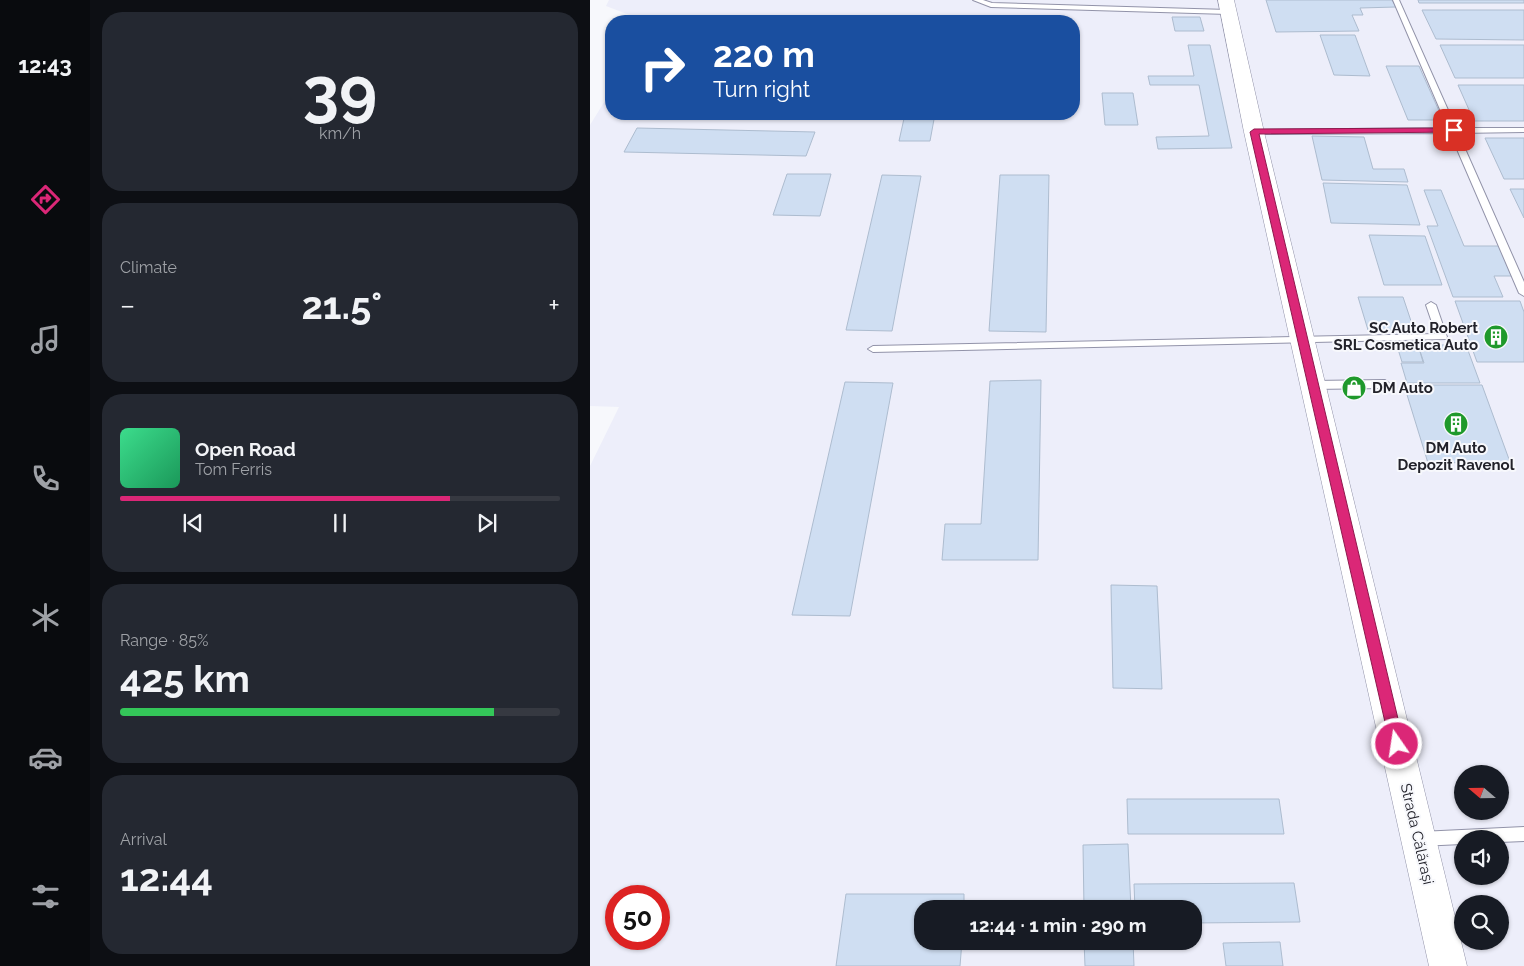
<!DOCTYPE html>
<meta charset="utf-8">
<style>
body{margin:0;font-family:Raleway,sans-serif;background:#242831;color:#f1f3f6;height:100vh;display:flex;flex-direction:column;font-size:19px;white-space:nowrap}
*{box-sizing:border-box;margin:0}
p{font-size:16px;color:#9ea1a6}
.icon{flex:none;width:28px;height:28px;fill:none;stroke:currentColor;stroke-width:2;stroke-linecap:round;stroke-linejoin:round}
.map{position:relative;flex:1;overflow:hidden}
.details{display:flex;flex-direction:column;gap:12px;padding:12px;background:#0d0f14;width:500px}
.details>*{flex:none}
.hud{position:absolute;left:15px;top:15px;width:475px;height:105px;border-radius:20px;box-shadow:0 1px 4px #0004;background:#1a4fa0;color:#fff;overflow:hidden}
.needle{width:32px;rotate:290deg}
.tools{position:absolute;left:864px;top:765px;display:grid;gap:10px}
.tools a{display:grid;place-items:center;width:55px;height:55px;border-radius:50%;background:#171b24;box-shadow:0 1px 4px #0004;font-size:25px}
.speed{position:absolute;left:15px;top:885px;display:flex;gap:10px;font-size:25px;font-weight:700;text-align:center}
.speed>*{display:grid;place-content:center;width:65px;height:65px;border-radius:50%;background:#171b24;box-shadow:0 1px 4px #0004;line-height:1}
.speed .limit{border:8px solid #d22;background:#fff;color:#111}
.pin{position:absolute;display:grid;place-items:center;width:42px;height:42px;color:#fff;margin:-21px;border-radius:10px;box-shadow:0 2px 8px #0006}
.me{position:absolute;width:55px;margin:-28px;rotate:347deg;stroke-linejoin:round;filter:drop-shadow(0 0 4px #0008)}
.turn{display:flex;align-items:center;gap:18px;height:105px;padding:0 25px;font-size:22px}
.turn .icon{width:65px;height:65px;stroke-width:2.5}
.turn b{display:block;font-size:35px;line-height:42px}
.big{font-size:38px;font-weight:700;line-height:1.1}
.details .card{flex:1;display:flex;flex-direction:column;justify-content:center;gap:8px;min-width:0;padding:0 18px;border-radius:20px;background:#242831}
.details .dial{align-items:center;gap:0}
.dial b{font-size:65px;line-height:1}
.song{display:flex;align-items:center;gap:15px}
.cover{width:60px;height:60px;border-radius:8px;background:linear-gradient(135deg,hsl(150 70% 55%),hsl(150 70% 35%))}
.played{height:5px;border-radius:2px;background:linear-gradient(90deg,#db2777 75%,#363941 75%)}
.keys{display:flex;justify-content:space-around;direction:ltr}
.heat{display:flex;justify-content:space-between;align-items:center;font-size:28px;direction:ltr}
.charge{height:8px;border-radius:4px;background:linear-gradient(90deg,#34c759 85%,#363941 0)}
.trip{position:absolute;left:324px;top:900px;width:288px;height:50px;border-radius:20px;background:#171b24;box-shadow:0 1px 4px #0004;font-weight:700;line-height:50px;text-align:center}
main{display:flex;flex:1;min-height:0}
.dock{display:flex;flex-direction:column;width:90px;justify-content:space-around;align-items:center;background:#090b0e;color:#9ea1a6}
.dock .icon{width:35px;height:35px}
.dock .active{color:#db2777}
.dock b{font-size:22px;color:#f1f3f6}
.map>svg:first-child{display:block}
</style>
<main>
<nav class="dock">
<b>12:43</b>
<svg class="icon active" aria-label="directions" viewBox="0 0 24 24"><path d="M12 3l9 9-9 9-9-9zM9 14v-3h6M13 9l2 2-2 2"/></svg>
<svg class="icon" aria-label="music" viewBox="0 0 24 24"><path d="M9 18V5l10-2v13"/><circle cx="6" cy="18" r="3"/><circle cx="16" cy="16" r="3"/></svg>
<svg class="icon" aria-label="phone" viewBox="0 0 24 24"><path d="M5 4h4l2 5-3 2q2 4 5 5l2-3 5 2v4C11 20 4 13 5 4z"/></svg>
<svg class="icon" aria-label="climate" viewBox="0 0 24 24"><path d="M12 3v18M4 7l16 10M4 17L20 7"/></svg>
<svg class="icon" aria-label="car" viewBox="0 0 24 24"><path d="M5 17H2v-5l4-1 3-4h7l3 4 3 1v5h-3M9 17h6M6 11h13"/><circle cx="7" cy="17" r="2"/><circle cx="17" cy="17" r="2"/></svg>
<svg class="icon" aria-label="filters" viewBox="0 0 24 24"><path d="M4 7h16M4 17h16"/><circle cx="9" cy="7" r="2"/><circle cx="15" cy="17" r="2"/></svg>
</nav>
<section class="details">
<div class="card dial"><b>39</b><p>km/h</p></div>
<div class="card"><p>Climate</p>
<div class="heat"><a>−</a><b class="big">21.5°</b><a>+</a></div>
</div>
<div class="card">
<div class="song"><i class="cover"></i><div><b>Open Road</b><p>Tom Ferris</p></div></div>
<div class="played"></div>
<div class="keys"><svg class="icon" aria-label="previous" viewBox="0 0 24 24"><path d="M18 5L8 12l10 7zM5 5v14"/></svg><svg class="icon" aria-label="pause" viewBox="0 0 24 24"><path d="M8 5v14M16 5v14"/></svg><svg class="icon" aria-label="next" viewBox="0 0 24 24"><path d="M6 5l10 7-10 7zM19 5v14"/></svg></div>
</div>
<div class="card"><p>Range · 85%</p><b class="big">425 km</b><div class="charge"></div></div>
<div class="card"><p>Arrival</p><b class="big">12:44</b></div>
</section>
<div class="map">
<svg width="934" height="966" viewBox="0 0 934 966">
<rect width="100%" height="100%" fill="#f7f8fc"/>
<path fill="#edeefa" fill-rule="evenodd" d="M19,0H934V966H0V466L29,407L0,406V125L21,91V114H484V21H55L16,6ZM872,774H910V811H872ZM872,839H910V876H872ZM26,896H69V939H26ZM872,904H910V941H872ZM332,909H602V941H332Z"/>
<path fill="#cfdef2" stroke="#adbccf" d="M676,0H802L806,7L770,8L773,15H762L769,31L686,32Z
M828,0H934V3H829Z
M832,10H934V40L846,39Z
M582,17H610L614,31H585Z
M730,35H765L780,76L744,75Z
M598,45H620L642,148L568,149L566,137L619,136L609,85H560L558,76H604Z
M850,45H934V78H865Z
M796,66H829L853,120H818Z
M868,85H934V121H884Z
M512,93H543L548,125H515Z
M315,114H345L340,141H309Z
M47,128L225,132L216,156L34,152Z
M722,136L774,137L783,169H814L818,182L732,180Z
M895,138H934V179H914Z
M197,174H241L230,216L183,215Z
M292,175L331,176L302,331L256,330Z
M410,175H459L456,332L399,331Z
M733,183L817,185L830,225L741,223Z
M920,189H934V218Z
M834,190H851L874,246H910L924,276H904L913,297H863L837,226H848Z
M779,235L835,236L852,285H794Z
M768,297H813L824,330H778Z
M865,301H930L934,312V362H887Z
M828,345H876L890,383H817L811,363H834Z
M828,345L833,362H812L807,346Z
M451,380L448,560H352L355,524H391L400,381Z
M255,382L303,383L260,616L202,615Z
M814,385H892L920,462L838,463Z
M521,585L567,586L572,689L523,688Z
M537,799H689L694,834H538Z
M538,844L541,909H494L493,845Z
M704,883L710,922L602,923V909H545L544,884Z
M256,894H374V909H332V941H372L370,966H246Z
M494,941H543L544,966H495Z
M690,942L693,966H636L633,943Z"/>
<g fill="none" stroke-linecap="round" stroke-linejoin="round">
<defs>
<path id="lane" d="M383,0H393L402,3L638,10L642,12L638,14L401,7Z
M803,0H809L866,128H934V132L868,133L934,282V296L929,293L860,133L664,134L660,132L664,130L858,128Z
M841,302L846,305L857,337L856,339L283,352L278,349L283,346L846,334L836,305Z
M795,380L800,384L795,388L723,389L718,385L723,381Z
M934,827V841L910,842V839H872V844L830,846L825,844L823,839L825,834L830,832Z"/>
<path id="secondary" d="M628,0H644L674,132L877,966H839L654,132Z"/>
</defs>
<use href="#lane" stroke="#9293a9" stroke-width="2"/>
<use href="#secondary" stroke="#9293a9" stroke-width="1"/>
<use href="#lane" fill="#fff" fill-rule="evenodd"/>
<use href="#secondary" fill="#fff" fill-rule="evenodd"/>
</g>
<path fill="#db2777" stroke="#8e194d" d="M864,128L868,130L867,132L669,134L814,744L811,749L807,751L802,749L800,744L660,132L664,129Z"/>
<defs>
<symbol id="building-disc" viewBox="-11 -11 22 22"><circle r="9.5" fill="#1f992b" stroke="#f7f8fc"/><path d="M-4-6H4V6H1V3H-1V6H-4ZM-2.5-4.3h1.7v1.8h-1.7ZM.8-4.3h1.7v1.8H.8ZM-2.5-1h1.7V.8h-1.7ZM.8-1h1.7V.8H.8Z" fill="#fff"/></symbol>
<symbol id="shop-disc" viewBox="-11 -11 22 22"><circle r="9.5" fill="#1f992b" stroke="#f7f8fc"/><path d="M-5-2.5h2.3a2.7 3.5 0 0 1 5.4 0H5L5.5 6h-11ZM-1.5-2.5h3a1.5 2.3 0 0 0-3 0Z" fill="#fff"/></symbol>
</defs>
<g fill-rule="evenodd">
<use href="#building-disc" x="892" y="323" width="28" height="28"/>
<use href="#shop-disc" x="750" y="374" width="28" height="28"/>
<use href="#building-disc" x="852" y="410" width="28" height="28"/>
</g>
<g text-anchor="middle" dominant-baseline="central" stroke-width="4" stroke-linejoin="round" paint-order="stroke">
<g font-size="15" font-weight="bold" fill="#22222a" stroke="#f7f8fc" text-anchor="end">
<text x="888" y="328">SC Auto Robert<tspan x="888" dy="17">SRL Cosmetica Auto</tspan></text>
<text x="782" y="388" text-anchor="start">DM Auto</text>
<text x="866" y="448" text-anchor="middle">DM Auto<tspan x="866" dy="17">Depozit Ravenol</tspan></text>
</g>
<g font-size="15" fill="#22222a" stroke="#f7f8fc">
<text transform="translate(827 834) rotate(77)">Strada Călărași</text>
</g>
</g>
</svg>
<div class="tools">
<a><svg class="needle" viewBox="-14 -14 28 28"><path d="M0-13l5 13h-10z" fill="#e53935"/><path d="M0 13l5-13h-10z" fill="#9ea1a6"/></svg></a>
<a><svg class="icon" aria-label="sound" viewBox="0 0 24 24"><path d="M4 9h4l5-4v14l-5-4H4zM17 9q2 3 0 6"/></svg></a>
<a><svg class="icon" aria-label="search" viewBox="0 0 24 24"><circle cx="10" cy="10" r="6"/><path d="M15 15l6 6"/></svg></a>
</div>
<div class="speed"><div class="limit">50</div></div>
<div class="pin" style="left:864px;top:130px;background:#d93025"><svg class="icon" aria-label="arrive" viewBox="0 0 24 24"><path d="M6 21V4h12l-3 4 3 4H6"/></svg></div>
<svg class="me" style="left:807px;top:744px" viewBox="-20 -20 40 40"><circle r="17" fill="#db2777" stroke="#fff" stroke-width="3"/><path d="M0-11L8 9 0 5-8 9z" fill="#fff"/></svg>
<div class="trip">12:44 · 1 min · 290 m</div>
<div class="hud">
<div class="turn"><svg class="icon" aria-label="right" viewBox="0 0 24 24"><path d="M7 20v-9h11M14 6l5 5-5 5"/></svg><div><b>220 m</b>Turn right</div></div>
</div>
</div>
</main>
